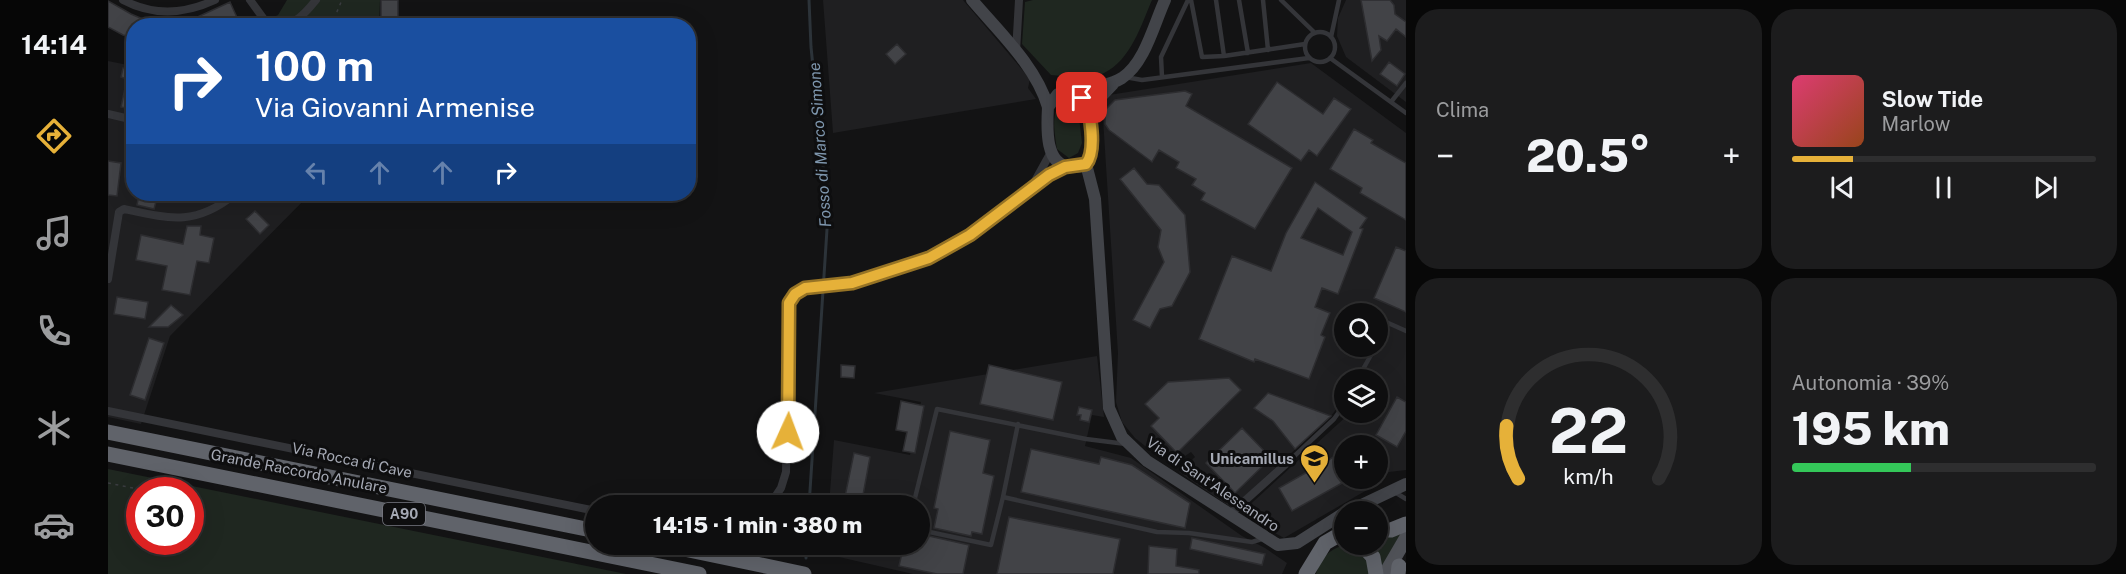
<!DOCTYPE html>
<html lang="it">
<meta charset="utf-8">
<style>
body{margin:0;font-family:"Public Sans",sans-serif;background:#1c1c1d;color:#f1f3f6;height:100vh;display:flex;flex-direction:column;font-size:22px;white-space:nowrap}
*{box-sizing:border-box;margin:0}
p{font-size:20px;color:#9b9c9e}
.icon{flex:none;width:33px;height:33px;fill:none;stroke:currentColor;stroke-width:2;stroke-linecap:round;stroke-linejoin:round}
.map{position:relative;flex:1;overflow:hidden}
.details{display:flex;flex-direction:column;gap:9px;padding:9px;background:#080808;width:720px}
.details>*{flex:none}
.hud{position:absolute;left:18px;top:18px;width:570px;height:183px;border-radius:24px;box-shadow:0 6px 24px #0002,0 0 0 2px #2e2e2f;background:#1a4fa0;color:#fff;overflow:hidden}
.tools{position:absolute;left:1226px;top:303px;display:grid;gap:12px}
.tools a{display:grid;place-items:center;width:54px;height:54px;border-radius:50%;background:#0e0e0f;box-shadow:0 6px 24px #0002,0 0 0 2px #2e2e2f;font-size:30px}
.speed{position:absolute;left:18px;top:477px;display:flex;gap:12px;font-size:30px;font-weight:700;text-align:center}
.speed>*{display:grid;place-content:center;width:78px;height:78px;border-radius:50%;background:#0e0e0f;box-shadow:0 6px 24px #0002,0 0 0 2px #2e2e2f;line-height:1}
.speed .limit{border:9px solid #d22;background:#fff;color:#111}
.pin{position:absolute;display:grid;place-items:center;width:51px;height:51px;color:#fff;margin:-26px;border-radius:12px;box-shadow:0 3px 9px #0006}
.me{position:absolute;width:66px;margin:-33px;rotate:2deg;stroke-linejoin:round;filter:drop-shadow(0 0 4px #0008)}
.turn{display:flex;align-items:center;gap:21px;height:126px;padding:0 30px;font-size:27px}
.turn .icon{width:78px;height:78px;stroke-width:2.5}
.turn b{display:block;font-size:42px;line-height:51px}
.lanes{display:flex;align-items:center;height:57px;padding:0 30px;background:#0003;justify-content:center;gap:30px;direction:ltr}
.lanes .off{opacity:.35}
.big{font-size:45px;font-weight:800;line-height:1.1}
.details .tile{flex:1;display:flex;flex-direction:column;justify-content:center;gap:9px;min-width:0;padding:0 21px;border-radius:24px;background:#1c1c1d}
.details .dial{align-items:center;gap:0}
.dial svg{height:156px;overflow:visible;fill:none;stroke:#2e2e2f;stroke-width:7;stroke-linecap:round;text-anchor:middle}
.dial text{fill:#f1f3f6;stroke:none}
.song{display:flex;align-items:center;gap:18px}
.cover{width:72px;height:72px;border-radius:9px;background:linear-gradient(135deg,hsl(340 70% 55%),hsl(20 70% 35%))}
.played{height:6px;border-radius:3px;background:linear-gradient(90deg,#e6b139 20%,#2e2e2f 20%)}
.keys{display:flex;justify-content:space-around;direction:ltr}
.heat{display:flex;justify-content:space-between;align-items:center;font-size:33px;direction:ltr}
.charge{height:9px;border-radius:4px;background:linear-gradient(90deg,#34c759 39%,#2e2e2f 0)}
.details .tiles{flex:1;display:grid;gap:9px;grid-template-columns:repeat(2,1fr)}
.trip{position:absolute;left:477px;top:495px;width:345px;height:60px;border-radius:30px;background:#0e0e0f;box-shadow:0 6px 24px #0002,0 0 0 2px #2e2e2f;font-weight:800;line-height:60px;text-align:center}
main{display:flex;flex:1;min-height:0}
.menu{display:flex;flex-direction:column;width:108px;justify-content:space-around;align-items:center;background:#060606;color:#9b9c9e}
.menu .icon{width:42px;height:42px}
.menu .active{color:#e6b139}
.menu b{font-size:27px;color:#f1f3f6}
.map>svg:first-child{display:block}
</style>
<main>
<nav class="menu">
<b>14:14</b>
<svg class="icon active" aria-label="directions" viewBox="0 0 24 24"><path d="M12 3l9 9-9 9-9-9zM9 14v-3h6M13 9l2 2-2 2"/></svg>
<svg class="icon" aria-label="music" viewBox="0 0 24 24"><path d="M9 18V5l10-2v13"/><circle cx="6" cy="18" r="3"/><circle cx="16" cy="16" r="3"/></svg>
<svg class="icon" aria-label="phone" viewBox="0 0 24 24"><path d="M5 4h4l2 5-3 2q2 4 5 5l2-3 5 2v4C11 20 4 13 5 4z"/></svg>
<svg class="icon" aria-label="climate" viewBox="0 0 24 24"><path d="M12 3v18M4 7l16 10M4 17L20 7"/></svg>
<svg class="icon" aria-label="car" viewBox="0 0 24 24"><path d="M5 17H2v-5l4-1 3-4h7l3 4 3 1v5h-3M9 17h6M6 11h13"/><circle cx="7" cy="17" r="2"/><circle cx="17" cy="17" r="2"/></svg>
</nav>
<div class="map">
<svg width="1298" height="574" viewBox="0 0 1298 574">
<rect width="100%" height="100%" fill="#131314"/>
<path fill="#1f1f21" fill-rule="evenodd" d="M715,0H855L922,79L920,88L928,99L725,133Z
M1238,0H1298V102L1238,57L1229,36L1230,18Z
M0,61L25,66L26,194H202L62,336L33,424L0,417Z
M1203,63L1298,133V470L1281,472L1271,479V483L1176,538L1154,526V520L1148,516L1140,517L1134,512L1242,413L1269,412V380H1236V409L1230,407L1223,416L1124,508L1071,472L1087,457L1083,452L1065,464L1055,454L1051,457L1027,438L1014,422L1008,402L1010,353L994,103L1001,95ZM1236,314H1269V346H1236ZM1236,446H1269V478H1236Z
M989,356L996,417L984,415L977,446L1023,458L1134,536L1157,548L1179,563L1174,574H805L718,554V545L812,544V506L721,505L726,440L802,455L813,402L766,393Z"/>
<path fill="#1f2720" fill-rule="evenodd" d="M179,0H272L271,25L147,26L170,15Z
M925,0H1044C1033,25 1023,60 996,73C987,78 974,79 964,82L954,76L943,75L914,44L917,2Z
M960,101L970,109L974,143L970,153L961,158L949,149C947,134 940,105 960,101Z
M0,469L518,574H0ZM32,490H82V542H32Z
M1294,532L1272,570L1263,545L1269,544V536Z
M1241,545L1256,552L1264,574H1208C1213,558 1223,546 1241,545Z"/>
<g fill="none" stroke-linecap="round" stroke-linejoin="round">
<path stroke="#2c3339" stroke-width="3" d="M701,0L703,47L720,214L701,506
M698,558V544"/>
</g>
<path fill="#424347" stroke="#2d2d30" stroke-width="1.5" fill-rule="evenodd" d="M273,0H290V19H273Z
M1253,0H1282L1286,5L1287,14L1298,22V37L1288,29L1279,41L1271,36L1273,50L1264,61Z
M0,1L23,14L51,26H26V38L15,35L0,27Z
M122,2L131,22L124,26H70Z
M789,44L798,54L787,64L778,54Z
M1281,62L1297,74L1289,86L1272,74Z
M22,65H26V110L13,107L19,79L13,77L15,68L21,69Z
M1169,82L1215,114L1226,98L1243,109L1209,156L1201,150L1193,161L1140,124Z
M1077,91L1084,94L1078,106L1184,168L1147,229L1093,200L1097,193L1084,185L1088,179L1068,168L1071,162L1051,150L1044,162L1001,130L997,124V110L1007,100Z
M1246,129L1265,140L1263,143L1298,163V220L1252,193L1254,188L1222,169Z
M0,161L13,163L9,196L0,195Z
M1026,168L1039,184L1051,185L1077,215L1082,272L1064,306L1052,309L1042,328L1025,320L1056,262L1050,247L1053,230L1012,179Z
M1207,182L1259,218L1252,228L1255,229L1230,294L1214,288L1207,307L1222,313L1213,335L1217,337L1201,379L1147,359L1146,362L1091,339L1124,256L1163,271L1178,233ZM1210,208L1244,232L1235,255L1193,238Z
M31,194H50L46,209L29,205Z
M147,211L161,225L152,234L138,219Z
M79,226H93L92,235L106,238L101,263L89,261L82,295L54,290L59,266L28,260L33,235L75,244Z
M1288,247L1298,251V312L1266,298Z
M9,297L40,302L37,319L6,314Z
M63,305L75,315L60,327H41Z
M41,338L56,343L37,400L22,395Z
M733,365L747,366L746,378L733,377Z
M881,365L954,382L945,420L872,404Z
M1121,378L1133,390L1069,453L1043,426L1051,418L1037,404L1060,382Z
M1160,393L1223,416L1187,449L1165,421L1146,408Z
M1289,397L1298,402V431L1289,447L1268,435Z
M793,401L816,406L807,453L795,451L799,432L788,430Z
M971,407L984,410L981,422L972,420L973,415H969Z
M1134,428L1163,458L1127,493L1098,463Z
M842,431L882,440L875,473L886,476L874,534L864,532L863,536L826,528L830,509L826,508Z
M923,449L991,464L993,457L1024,465L1082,503L1077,528L913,492Z
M1236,451V482L1184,511L1171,488Z
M746,453L762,457L753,506H735Z
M901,517L1012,539L1005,574H889Z
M812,534L861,545L855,574H829L791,566L796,544H812Z
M1084,538L1157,554L1154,565L1082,549Z
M1041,546L1069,549L1068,566L1091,570V574H1040Z"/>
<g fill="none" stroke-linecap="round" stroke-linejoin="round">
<path stroke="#3a3c40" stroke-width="1.5" stroke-dasharray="3 4.5" stroke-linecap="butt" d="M227,26L225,21L234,0
M0,483L35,490"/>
<path stroke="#343539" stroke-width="4.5" d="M1083,0L1094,57L1116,56L1197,44
M1108,0L1116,56
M1131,0L1140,53
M1155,0L1160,50
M1173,0L1207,33
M1197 47a15 15 0 1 1 30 0a15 15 0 1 1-30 0Z
M1223,37L1231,0
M1222,58L1298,113
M1017,77L1034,80L1201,58
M1054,77L1053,57L1080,0
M1283,102L1298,83
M1252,311L1258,314
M1269,318L1298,331
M1269,344L1280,323
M1249,380L1268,346
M910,424L895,497L1049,532L1081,533L1144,542L1157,538
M1180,462L1226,419L1236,405
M1285,491L1298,499
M805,506L829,409L978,439L1018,444
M812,530L883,545L895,497"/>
<path stroke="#343539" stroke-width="8" d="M15,0C45,16 77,14 107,0
M142,0L161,26
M166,25L170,22C186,28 199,11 208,0
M908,52L911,0
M0,114L26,120
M927,181L943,152
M0,279L11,212L16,209C62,219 88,226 127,194
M0,411L488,511
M661,506L673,488L678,472L681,303L687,293L697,288L752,281L796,268L831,253L857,238L921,189L957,167
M1121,515L1180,462"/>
<path stroke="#424449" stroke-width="12" d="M864,0C891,32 928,66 940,107
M963,91C983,99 987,144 980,162C975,167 970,167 963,167C936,166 939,126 940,107L950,94Z
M963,91C979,88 999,87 1014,78C1037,63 1046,24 1057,0
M980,110L1005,84
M978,164L987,199L1001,408L1014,437L1039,461L1170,545L1189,543L1236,513
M1239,512L1298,484"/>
<path stroke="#505258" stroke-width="14" d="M1277,574L1298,538"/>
<path stroke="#60636a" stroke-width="15" d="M0,432L488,531
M0,454L591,574
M1269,530H1283L1298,524
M552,544L696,574
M1253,544L1265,557L1268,574
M1198,574L1217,543L1236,532
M1290,574L1291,566"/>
</g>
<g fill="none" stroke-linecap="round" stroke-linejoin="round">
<defs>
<path id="route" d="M680,432L681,303L687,294L697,288L744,283L821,258L862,235L941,175L957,167L978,164C988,152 984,111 974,98"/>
</defs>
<use href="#route" stroke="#967325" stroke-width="15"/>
<use href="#route" stroke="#e6b139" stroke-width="10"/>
</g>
<defs>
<symbol id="university-pin" viewBox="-11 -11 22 30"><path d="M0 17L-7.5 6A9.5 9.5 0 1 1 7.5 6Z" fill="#e6b139" stroke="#0e0e0f"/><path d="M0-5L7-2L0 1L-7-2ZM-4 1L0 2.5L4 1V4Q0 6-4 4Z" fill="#111"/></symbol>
</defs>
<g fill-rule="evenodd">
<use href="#university-pin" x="1190" y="442" width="33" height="45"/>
</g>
<g text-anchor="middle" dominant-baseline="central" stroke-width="6" stroke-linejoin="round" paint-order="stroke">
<rect fill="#0e0e0f" stroke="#787a82" stroke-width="1.5" x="275" y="503" width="42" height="22" rx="4.5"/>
<g font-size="14" font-weight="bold" fill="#a5a9b4">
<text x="296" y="514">A90</text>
</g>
<g font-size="15" font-weight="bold" fill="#a5a9b4" stroke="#0e0e0f" text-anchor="end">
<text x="1186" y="458">Unicamillus</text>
</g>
<g font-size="15" fill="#a5a9b4" stroke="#0e0e0f">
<text transform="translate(244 460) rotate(12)">Via Rocca di Cave</text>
<text transform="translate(191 471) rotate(11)">Grande Raccordo Anulare</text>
<text transform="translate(1105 484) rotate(34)">Via di Sant'Alessandro</text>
</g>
<g font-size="16" font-style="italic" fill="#7e96ad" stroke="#0e0e0f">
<text transform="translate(712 145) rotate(-94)">Fosso di Marco Simone</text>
</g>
</g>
</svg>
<div class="tools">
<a><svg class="icon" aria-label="search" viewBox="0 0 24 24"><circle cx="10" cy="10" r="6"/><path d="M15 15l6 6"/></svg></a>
<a><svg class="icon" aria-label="layers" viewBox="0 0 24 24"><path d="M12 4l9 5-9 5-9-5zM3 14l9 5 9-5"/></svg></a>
<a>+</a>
<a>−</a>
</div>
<div class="speed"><div class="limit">30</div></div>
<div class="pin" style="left:974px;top:98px;background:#d93025"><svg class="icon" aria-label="arrive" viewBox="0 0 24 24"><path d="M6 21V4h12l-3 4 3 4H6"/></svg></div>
<svg class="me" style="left:680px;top:432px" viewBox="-20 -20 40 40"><circle r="19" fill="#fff"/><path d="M0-13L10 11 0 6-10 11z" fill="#e6b139"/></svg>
<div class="trip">14:15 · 1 min · 380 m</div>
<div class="hud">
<div class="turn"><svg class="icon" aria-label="right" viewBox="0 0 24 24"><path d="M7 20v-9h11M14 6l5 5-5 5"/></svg><div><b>100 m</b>Via Giovanni Armenise</div></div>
<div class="lanes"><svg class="icon off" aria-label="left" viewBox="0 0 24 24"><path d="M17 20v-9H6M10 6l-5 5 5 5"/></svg><svg class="icon off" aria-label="ahead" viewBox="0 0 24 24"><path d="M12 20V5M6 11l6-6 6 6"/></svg><svg class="icon off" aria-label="ahead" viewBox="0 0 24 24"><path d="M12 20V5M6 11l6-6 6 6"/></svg><svg class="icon" aria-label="right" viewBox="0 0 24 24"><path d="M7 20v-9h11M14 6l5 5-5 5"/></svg></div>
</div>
</div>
<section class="details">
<div class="tiles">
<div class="tile"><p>Clima</p>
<div class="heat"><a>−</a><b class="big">20.5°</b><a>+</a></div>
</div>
<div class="tile">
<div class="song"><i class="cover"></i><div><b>Slow Tide</b><p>Marlow</p></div></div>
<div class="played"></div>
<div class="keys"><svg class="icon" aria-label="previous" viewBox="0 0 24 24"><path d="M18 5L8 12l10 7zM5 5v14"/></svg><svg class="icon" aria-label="pause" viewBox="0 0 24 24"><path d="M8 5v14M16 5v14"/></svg><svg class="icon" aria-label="next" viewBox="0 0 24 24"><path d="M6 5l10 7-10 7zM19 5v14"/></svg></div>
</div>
<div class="tile dial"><svg viewBox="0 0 100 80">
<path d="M14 69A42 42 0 1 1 86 69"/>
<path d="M14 69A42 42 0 0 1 8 42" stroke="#e6b139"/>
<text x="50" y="56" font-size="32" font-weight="700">22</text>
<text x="50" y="72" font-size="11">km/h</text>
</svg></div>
<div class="tile"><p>Autonomia · 39%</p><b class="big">195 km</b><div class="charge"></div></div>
</div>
</section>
</main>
